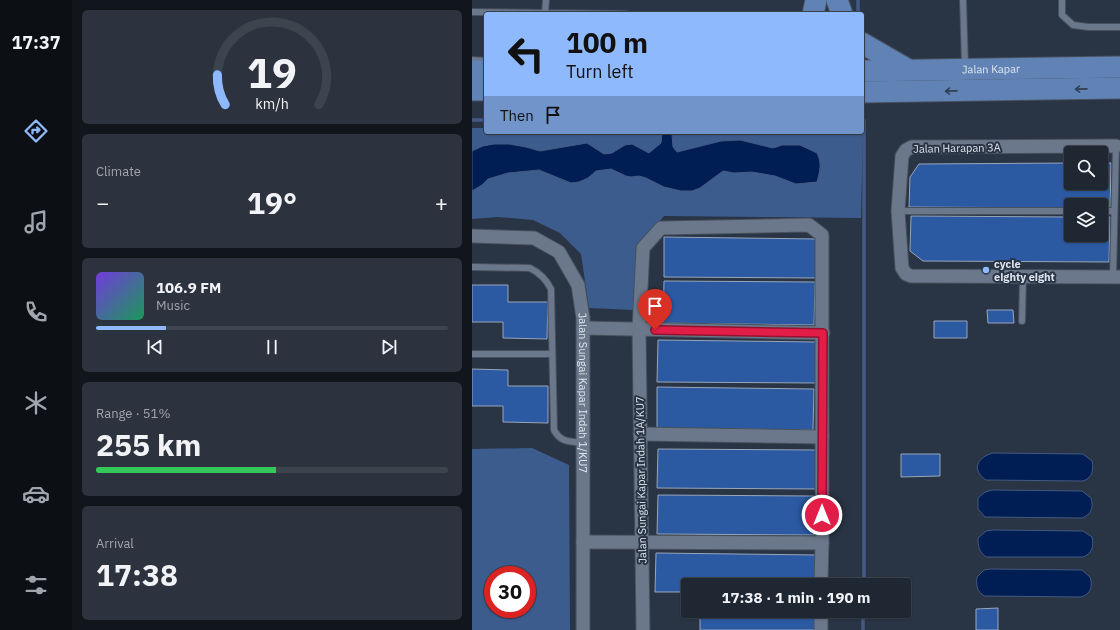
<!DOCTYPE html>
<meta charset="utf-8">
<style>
body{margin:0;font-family:"IBM Plex Sans",sans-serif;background:#2c333f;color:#f1f3f6;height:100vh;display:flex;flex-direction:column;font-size:15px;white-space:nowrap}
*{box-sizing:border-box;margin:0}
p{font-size:13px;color:#a1a5ac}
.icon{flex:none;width:22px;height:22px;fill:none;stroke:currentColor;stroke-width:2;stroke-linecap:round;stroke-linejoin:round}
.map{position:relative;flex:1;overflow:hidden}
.details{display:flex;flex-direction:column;gap:10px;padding:10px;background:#11151c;width:400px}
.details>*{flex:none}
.top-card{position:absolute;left:12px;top:12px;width:380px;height:122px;border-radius:4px;box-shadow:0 1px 3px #0004,0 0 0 1px #3c444e;background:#8eb9fd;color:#111;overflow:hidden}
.fabs{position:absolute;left:592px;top:146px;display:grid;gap:8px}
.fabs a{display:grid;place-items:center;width:44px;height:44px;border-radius:4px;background:#1f2733;box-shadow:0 1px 3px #0004,0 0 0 1px #3c444e;font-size:20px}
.speed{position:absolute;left:12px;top:566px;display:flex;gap:8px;font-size:20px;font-weight:700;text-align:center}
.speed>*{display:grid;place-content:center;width:52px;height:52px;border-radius:50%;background:#1f2733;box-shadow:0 1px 3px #0004,0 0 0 1px #3c444e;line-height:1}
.speed .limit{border:6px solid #d22;background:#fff;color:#111}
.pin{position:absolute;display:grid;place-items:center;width:34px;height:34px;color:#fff;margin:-41px -17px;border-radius:50% 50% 50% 0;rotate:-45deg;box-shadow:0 0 4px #0007}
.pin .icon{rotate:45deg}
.me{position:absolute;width:44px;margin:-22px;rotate:0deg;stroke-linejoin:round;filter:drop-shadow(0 0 3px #0008)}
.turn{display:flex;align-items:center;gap:14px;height:84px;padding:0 16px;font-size:18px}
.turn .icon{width:52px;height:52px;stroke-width:2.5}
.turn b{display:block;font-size:28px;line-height:34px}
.then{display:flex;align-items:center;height:38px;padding:0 16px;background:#0003;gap:8px;font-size:15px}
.big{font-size:30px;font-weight:700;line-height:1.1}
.details .tile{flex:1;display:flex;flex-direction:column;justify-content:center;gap:6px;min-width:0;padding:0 14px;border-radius:6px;background:#2c333f}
.details .dial{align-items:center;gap:0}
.dial svg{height:104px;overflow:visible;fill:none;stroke:#3c444e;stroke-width:7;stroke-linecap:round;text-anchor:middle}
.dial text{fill:#f1f3f6;stroke:none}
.song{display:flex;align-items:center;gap:12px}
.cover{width:48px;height:48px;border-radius:6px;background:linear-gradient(135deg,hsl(260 70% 55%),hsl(150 70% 35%))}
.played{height:4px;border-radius:2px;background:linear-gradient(90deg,#8eb9fd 20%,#3c444e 20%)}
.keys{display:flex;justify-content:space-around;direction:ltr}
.heat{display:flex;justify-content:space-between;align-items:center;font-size:22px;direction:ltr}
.charge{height:6px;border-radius:3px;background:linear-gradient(90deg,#34c759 51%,#3c444e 0)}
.trip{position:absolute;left:209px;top:578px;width:230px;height:40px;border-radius:4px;background:#1f2733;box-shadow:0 1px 3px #0004,0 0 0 1px #3c444e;font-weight:700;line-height:40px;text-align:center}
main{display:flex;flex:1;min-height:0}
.menu{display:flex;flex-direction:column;width:72px;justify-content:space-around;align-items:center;background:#0c1014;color:#a1a5ac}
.menu .icon{width:28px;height:28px}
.menu .selected{color:#8eb9fd}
.menu b{font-size:18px;color:#f1f3f6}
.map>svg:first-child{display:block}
</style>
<main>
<nav class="menu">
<b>17:37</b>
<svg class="icon selected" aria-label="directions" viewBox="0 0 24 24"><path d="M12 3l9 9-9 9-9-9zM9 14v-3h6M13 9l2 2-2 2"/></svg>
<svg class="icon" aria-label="music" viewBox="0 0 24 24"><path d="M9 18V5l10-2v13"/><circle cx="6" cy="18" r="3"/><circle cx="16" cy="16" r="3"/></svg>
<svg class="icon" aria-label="phone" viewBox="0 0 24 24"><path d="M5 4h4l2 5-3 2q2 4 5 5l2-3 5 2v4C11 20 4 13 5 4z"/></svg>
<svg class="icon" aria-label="climate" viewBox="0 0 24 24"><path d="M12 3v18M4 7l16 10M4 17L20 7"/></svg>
<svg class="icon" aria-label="car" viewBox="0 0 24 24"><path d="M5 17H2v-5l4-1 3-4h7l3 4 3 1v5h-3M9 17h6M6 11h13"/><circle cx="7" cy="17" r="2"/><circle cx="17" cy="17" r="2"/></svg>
<svg class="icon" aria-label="filters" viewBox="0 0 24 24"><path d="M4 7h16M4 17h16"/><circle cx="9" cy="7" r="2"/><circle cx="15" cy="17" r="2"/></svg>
</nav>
<section class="details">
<div class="tile dial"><svg viewBox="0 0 100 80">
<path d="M14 69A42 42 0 1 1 86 69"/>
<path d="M14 69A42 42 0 0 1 8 46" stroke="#8eb9fd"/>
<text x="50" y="56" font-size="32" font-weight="700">19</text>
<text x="50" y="72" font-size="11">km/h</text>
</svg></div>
<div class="tile"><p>Climate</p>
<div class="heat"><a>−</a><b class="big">19°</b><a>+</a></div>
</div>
<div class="tile">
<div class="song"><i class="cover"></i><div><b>106.9 FM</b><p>Music</p></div></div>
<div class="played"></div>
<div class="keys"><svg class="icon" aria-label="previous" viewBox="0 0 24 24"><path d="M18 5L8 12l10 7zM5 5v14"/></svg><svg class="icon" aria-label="pause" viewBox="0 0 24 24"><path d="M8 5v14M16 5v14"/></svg><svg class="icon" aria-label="next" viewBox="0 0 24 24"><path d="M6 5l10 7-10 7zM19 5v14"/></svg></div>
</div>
<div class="tile"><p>Range · 51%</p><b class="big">255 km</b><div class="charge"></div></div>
<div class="tile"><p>Arrival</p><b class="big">17:38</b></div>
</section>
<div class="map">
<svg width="648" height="630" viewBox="0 0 648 630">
<rect width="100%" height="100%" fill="#293444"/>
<path fill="#3d5c8e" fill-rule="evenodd" d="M390,127H391L389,218L192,216L164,250L162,310L117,308L109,254L88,233L61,220L26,217L0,219V128H14V132H390Z
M60,448L97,465L98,630H0V449ZM21,575H55V609H21Z"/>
<path fill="#001e53" stroke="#435a82" d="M190,134H200L201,147L205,152L249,141L268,140L301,148L310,145H328L345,153C350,163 348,171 345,182L324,184L303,176L280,172L262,173L251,171L228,188L220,191H209L192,187L174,178L167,176L159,177L154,176L139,169L124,171L116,178L107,182L99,183L67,170L36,173L16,179L10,185L0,191V151L11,146L22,144H37L54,147L68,151L115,143L132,154L140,153L153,145L160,144L177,153L189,143Z
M521,453L611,454L620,461C622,470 620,478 611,481L514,480C499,470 505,457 521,453Z
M520,490L610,491L619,498C622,507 619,515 610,518L513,517L506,509V498L513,492Z
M521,530L611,531L620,537C622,546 620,554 611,557H514C507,552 506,546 506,538L514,531Z
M519,569L610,570L618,577C621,586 619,594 609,597L512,596C505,591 504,586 505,577L512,570Z"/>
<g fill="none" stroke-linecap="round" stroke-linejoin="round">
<path stroke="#435a82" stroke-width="3.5" d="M386,14V0
M0,120H14
M390,120H392V585
M391,630V611"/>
</g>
<path fill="#2b59a2" stroke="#99a6ba" d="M599,163V183H629V163H639L638,209L629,208V205H599V208L437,207L438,177L447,164Z
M439,216L599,217V235H629V217H638L637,262L451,261L438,251Z
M192,237L347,239L346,278L192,277Z
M192,281L343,282L342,325L191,323Z
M0,285H36V302H76L75,339L31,338V322H0Z
M515,310H541L542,323H516Z
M462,321H495V338H462Z
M186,340L345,342L344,383L185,382Z
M0,369L36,370V386H76V423L31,422V406H0Z
M185,387L342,389L341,430L185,428Z
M186,449L346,450V489L185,488Z
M429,454H468V476L429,477Z
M186,495L342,496V535L185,534Z
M184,553L346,555L345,585H216V592H183Z
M526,608V630H504V609Z
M228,611H346L345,630H228Z"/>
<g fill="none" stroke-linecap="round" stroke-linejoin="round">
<defs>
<path id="service" d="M491,0L493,66
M590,0V15L601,25L616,27H648
M0,12L154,14
M73,13L74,0
M0,60L14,61
M426,211H599
M629,211H642
M0,267L58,268C68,273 74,279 79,289L82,430C89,443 98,441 111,443
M641,277L644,146
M550,321L551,277
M0,354H80"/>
<g id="minor">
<path d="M644,146L440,147L434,150L430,156L426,211L430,268L434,274L439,276L648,277"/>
<path id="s1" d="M0,236L62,238L87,252L106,285L111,318V630"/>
<path d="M111,328L351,333"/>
<path d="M168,434L350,437"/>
<path d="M111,542L350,543"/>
<path d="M349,611V630"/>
<path d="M171,630L167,329L171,248L189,228L337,225L350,235V543L349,585"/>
</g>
<g id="trunk">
<path d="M365,0L370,14"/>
<path d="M341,14L344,0"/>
<path d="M390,43L435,69"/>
<path d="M0,71H14"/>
<path id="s2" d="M390,71L648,67"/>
<path d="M0,90H14"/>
<path d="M390,92L648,88"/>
</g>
</defs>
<use href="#service" stroke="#47505d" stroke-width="8"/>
<use href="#minor" stroke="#47505d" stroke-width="15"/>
<use href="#trunk" stroke="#47505d" stroke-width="23"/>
<use href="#service" stroke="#6b778a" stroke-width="6"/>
<use href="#minor" stroke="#6b778a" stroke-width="13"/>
<use href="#trunk" stroke="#6082b5" stroke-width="21"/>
</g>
<defs><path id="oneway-shaft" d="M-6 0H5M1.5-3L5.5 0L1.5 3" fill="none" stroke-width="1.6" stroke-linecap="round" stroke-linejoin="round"/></defs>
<g stroke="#314055">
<use href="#oneway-shaft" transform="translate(609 89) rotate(179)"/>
<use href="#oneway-shaft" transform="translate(479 91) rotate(179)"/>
</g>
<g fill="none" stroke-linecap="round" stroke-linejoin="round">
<defs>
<path id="route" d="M183,330L351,333L350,515"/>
</defs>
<use href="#route" stroke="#92132f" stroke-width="10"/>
<use href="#route" stroke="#e11d48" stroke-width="7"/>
</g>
<circle fill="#8eb9fd" stroke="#293444" stroke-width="1.5" cx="514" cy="270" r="4"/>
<g text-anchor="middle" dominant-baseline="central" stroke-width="4" stroke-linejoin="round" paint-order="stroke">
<g font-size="11" fill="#dee5ef" stroke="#293444">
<text stroke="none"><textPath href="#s2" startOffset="129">Jalan Kapar</textPath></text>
<text transform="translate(485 148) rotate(-1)">Jalan Harapan 3A</text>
<text stroke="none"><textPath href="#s1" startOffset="237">Jalan Sungai Kapar Indah 1/KU7</textPath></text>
<text transform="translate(169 480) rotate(-91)">Jalan Sungai Kapar Indah 1A/KU7</text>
</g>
<g font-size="11" font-weight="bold" fill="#dee5ef" stroke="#293444" text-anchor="start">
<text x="522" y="264">cycle<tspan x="522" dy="13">eighty eight</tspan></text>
</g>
</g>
</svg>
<div class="fabs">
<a><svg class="icon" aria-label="search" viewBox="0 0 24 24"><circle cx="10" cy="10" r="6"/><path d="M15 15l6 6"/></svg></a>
<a><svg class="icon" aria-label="layers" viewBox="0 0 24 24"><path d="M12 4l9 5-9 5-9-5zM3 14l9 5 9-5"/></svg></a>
</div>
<div class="speed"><div class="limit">30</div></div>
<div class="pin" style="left:183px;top:330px;background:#d93025"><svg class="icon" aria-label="arrive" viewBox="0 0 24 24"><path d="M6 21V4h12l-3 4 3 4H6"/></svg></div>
<svg class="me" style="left:350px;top:515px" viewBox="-20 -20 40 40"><circle r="17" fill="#e11d48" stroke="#fff" stroke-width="3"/><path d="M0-11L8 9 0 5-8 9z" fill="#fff"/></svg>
<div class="trip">17:38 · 1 min · 190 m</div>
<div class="top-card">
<div class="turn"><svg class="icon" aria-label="left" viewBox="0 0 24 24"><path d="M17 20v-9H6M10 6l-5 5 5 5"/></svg><div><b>100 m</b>Turn left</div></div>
<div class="then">Then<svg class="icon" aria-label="arrive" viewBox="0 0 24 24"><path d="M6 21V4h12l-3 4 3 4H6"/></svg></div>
</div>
</div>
</main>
